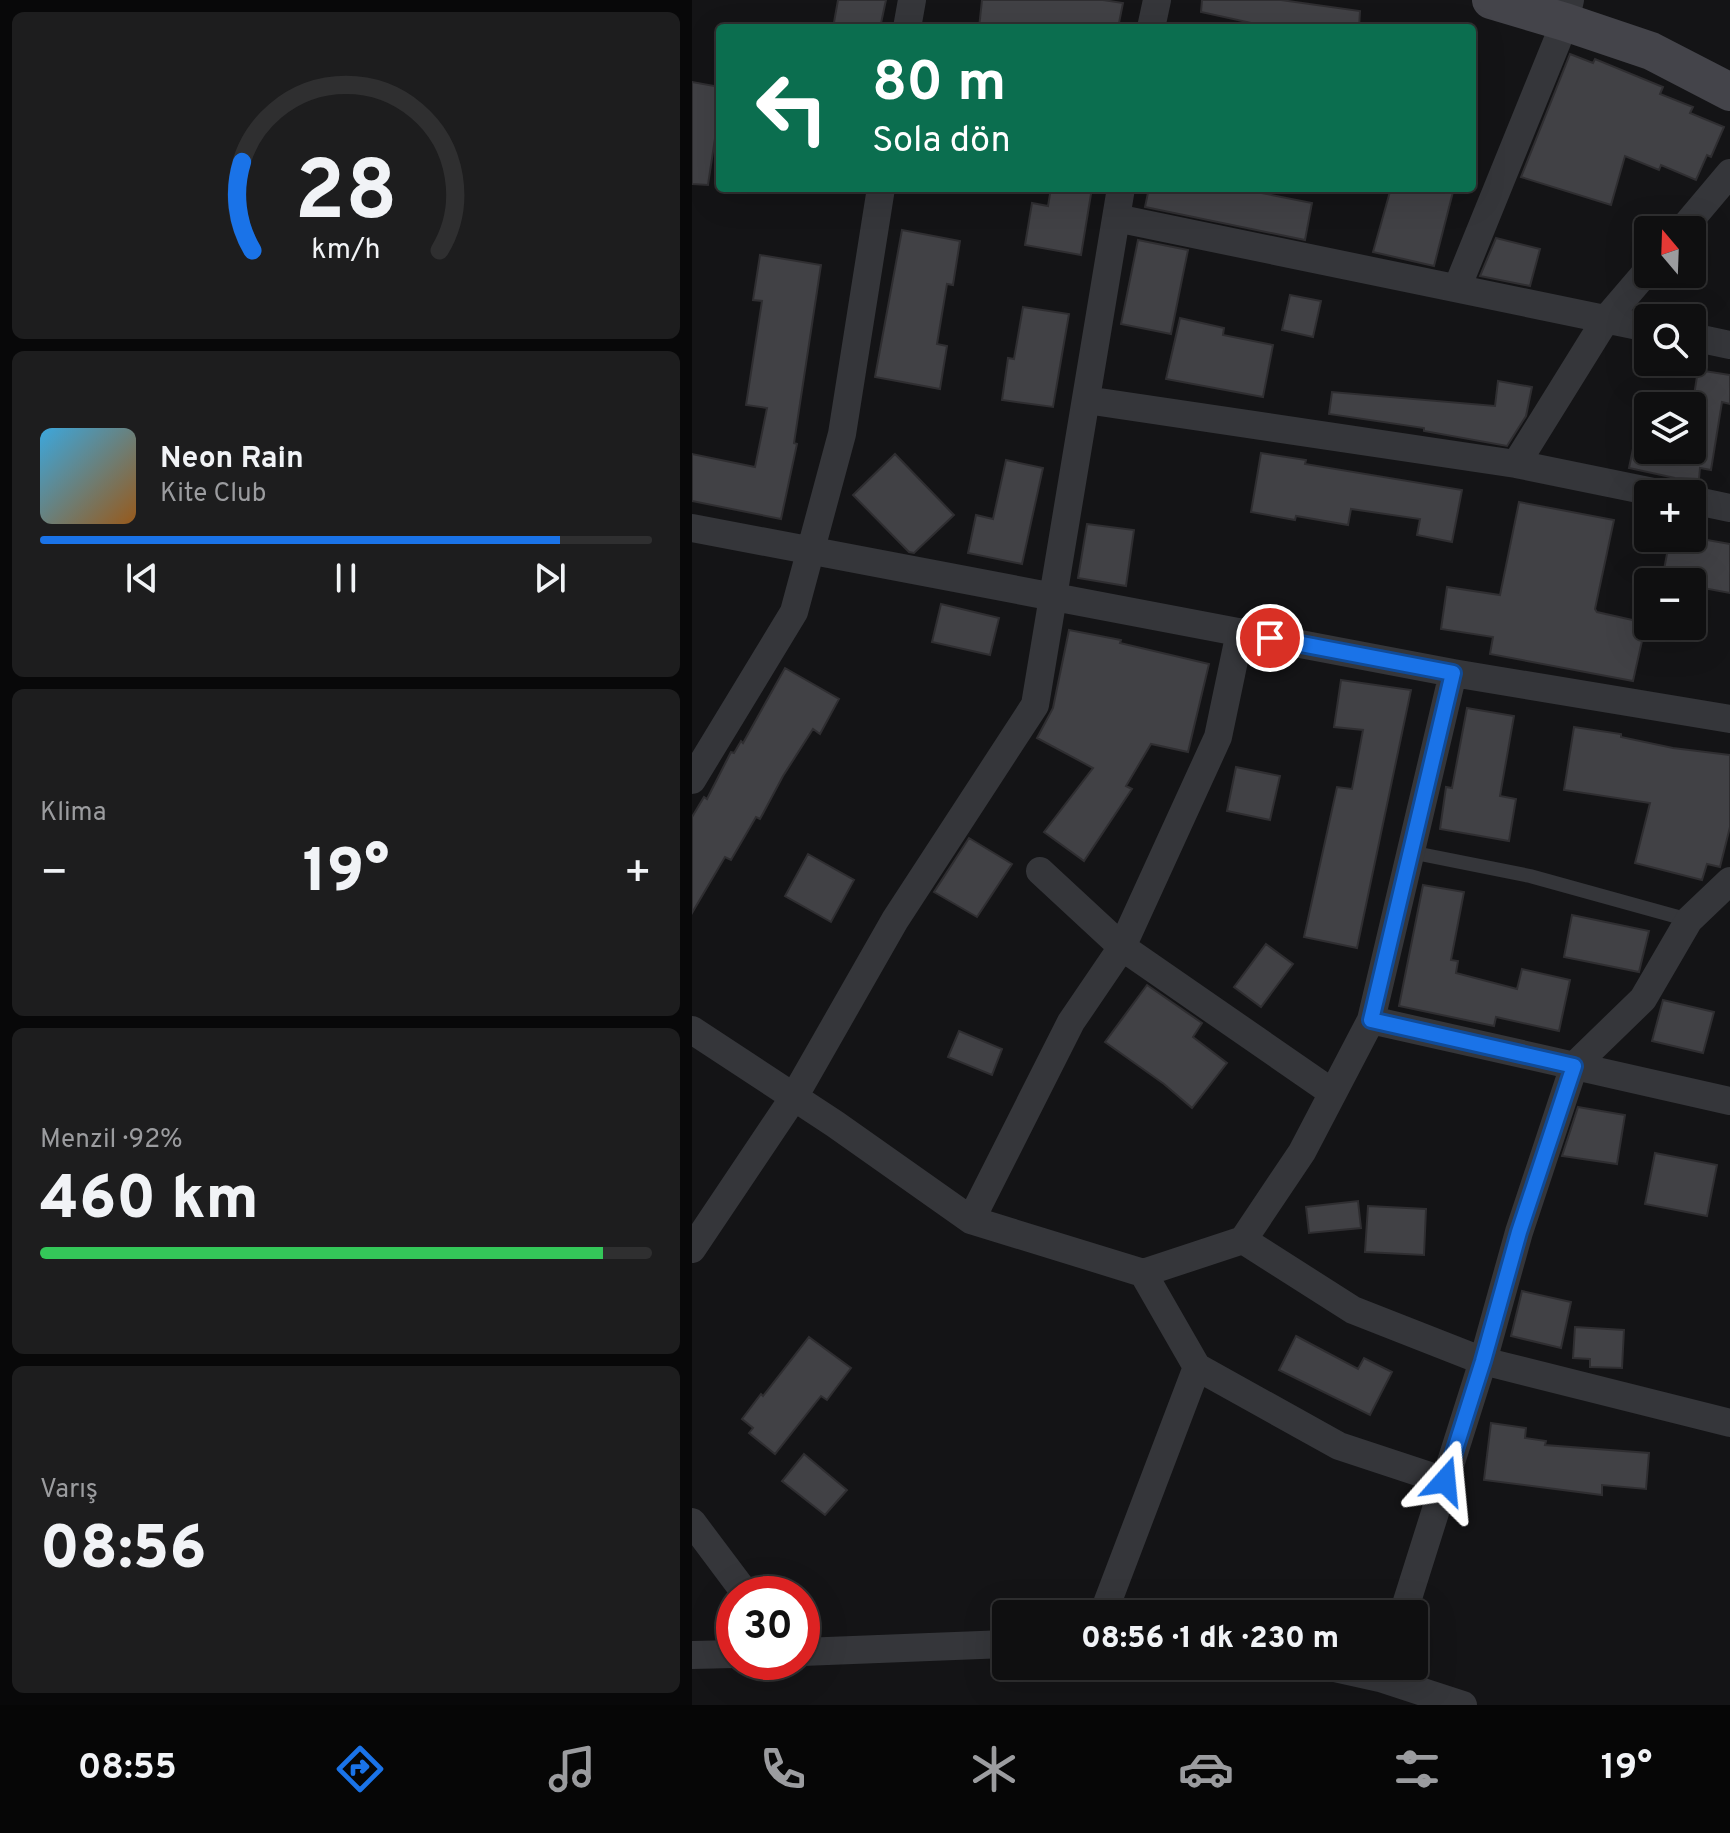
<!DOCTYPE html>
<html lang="tr">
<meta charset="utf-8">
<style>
body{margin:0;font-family:Overpass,sans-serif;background:#1d1d1e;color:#f1f3f6;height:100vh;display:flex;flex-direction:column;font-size:30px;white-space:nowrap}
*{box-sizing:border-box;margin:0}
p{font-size:26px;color:#9b9c9f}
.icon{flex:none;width:44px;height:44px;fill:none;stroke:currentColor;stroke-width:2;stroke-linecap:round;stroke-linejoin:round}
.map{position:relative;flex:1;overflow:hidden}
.drawer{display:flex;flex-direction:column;gap:12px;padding:12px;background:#080809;width:692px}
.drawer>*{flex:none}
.hud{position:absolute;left:24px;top:24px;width:760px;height:168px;border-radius:8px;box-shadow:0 8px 32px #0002,0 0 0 2px #2f2f30;background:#0b6e4f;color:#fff;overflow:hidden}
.needle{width:52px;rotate:341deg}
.tools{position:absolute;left:942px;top:216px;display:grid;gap:16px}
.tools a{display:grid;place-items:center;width:72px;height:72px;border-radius:8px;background:#0f0f10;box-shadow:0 8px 32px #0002,0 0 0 2px #2f2f30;font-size:40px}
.speed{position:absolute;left:24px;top:1576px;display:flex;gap:16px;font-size:40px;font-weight:700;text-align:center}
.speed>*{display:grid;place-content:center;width:104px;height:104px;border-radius:50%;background:#0f0f10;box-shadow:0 8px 32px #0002,0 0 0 2px #2f2f30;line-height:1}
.speed .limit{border:12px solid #d22;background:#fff;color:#111}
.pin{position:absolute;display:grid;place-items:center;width:68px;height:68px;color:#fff;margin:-34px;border:4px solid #fff;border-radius:50%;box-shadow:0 2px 8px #0007}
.me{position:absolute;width:88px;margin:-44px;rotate:18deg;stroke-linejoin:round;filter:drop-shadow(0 0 6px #0008)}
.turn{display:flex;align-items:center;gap:28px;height:168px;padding:0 24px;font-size:36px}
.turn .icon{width:104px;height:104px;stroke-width:2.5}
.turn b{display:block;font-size:56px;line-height:68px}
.big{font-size:60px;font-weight:800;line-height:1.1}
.drawer .tile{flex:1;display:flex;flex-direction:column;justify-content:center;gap:12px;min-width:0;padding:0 28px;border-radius:12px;background:#1d1d1e}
.drawer .dial{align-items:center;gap:0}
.dial svg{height:208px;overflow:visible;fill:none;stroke:#2f2f30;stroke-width:7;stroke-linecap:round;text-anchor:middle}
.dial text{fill:#f1f3f6;stroke:none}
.song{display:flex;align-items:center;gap:24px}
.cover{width:96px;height:96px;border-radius:12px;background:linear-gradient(135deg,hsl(200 70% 55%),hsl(30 70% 35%))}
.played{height:8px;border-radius:4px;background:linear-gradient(90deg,#1a73e8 85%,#2f2f30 85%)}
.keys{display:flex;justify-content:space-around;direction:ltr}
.heat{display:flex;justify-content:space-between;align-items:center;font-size:44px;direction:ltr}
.charge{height:12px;border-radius:6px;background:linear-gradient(90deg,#34c759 92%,#2f2f30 0)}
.trip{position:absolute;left:300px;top:1600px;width:436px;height:80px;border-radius:8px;background:#0f0f10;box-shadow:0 8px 32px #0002,0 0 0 2px #2f2f30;font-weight:800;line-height:80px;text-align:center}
.dock{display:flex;height:128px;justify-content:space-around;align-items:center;background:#060606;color:#9b9c9f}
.dock .icon{width:56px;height:56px}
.dock .current{color:#1a73e8}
.dock b{font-size:36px;color:#f1f3f6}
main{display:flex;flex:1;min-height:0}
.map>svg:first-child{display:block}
</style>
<main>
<section class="drawer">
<div class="tile dial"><svg viewBox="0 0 100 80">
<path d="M14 69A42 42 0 1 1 86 69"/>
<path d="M14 69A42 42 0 0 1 10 35" stroke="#1a73e8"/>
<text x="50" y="56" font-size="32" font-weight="700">28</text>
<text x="50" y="72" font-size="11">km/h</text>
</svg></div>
<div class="tile">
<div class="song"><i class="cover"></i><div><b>Neon Rain</b><p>Kite Club</p></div></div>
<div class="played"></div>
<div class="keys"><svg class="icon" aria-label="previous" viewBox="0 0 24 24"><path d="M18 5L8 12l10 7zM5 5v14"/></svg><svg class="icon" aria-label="pause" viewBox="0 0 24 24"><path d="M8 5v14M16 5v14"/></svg><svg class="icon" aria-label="next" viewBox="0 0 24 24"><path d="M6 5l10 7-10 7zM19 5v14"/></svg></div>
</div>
<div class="tile"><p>Klima</p>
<div class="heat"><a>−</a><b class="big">19°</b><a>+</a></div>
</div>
<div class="tile"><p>Menzil · 92%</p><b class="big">460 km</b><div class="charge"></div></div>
<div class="tile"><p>Varış</p><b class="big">08:56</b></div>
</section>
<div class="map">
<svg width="1038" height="1705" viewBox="0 0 1038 1705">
<rect width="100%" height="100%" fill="#141416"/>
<path fill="#414145" stroke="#2f2e31" stroke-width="2" d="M146,0H194L188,28H141Z
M290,0H411L431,3L426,28H287Z
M510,0H589L668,11L667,28H582L509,12Z
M878,54L901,63L903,59L971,87L968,94L1001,107L998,113L1032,127L1019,157L1015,155L1004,180L969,165L967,170L933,156L919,205L829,177Z
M0,82L28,87V133L24,132L16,185L0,184Z
M359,188H400L389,255L333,245L340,203L356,206Z
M457,188H544L620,203L613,240L453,207Z
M699,188H762L742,266L681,252Z
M210,230L268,241L261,285L255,284L245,344L255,346L248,389L183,377Z
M804,238L848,249L838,286L788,276Z
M446,240L496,250L479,334L429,324Z
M68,255L129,265L102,443L105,444L89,519L0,501V454L63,467L75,408L54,405L70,301L61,300Z
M598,295L629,301L621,337L590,330Z
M331,307L377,314L361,407L310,400L316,358L322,359Z
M488,318L532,328L531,335L581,345L571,397L474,379Z
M1006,370L1038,375V404L1030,402L1019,470L1008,468L1007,479L983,478L937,468L949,410L956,411V450H1000V408Z
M806,381L840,387L834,416L815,446L732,431V428L637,414L640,392L803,406Z
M569,453L614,460L613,464L770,490L760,542L725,535L728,519L659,509L656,525L604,516L603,520L559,512Z
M203,454L262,515L222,553L217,552L161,495Z
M314,460L351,468L330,564L276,553L284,515L301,519Z
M827,502L922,520L903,609L905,612L954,623L941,681L798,654L801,637L749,629L755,587L808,595Z
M395,524L442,530L434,586L386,578Z
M978,538H1004L1038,544V593L1000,586V582L970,580Z
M249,604L307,618L298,655L240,642Z
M377,630L429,640L428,643L517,664L496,752L459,744L434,786L440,789L392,861L352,832L401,768L345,738L361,708Z
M93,668L147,699L128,734L121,729L91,776L68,819L64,817L39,860L33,857L0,913V817L12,797L15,799L39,752L42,753L49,741L51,743Z
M649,680L719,690L665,948L612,937L645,787L660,789L671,730L642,727Z
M775,708L822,716L808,796L824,799L817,841L748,829L754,787L760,788Z
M882,727L929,734V737L981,748L1038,755V827L1028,867L1015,864L1010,880L943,863L958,803L872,790Z
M544,767L588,776L578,820L535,811Z
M277,838L320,864L285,917L242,892Z
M116,854L162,880L139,922L93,896Z
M731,885L772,892L759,960L766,961L764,973L825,989L830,969L878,980L867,1031L804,1017L802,1026L707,1006Z
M880,915L957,931L947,972L872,957Z
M574,944L601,964L569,1007L542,987Z
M455,985L510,1023L501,1037L535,1063L500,1108L472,1084L413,1042Z
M971,1000L1022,1012L1011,1053L960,1041Z
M267,1031L310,1049L300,1075L256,1057Z
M886,1107L933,1115L925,1164L870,1156Z
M963,1153L1025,1165L1015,1216L953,1204Z
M666,1201L669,1228L617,1233L614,1207Z
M676,1206L734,1209L732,1255L673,1252Z
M830,1291L879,1302L869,1348L819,1336Z
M883,1327L932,1330L930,1368L898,1367V1359L881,1358Z
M604,1336L666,1369L672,1358L700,1372L678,1415L587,1370Z
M117,1337L159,1368L135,1400L129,1396L83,1454L57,1433L61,1428L50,1419L69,1394L71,1396Z
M799,1423L834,1428L833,1438L854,1441L853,1445L957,1453L954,1489L910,1485V1495L792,1480Z
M112,1454L155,1490L133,1515L90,1481Z"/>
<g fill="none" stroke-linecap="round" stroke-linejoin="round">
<path stroke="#35363a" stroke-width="14" d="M718,852L838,876L997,920"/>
<path stroke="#35363a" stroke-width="28" d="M215,28L220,0
M459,28L465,0
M424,218L956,328
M990,230L1038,173
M765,288L873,22L878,0
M1000,337L1038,345
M394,400L824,464L914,319L956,270
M824,464L971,494
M1000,500L1038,508
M0,528L761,673
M0,780L102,612L150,434L189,188
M348,871L430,947L641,1093
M1038,881L997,920L951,999L882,1066L827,1232L791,1361L1038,1423
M679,1020L1038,1101
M0,1030L143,1124L279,1220L451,1273
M279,1220L379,1022L430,947L526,737L548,632
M0,1249L102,1097L203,920L343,705L429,188
M505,1367L647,1446L753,1481L791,1361L661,1310L551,1240
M0,1522L54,1594
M411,1614L505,1367L451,1273L551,1240L610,1152L679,1020L761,673L1038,719
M711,1614L753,1481
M110,1652L314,1644
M0,1655L42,1654
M634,1666L688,1678L771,1705"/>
<path stroke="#44444a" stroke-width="38" d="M799,0L873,22L959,51L1038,92"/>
</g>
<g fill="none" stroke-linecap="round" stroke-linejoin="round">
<defs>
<path id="route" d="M578,638L761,673L679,1020L882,1066L827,1232L791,1361L753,1481"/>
</defs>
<use href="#route" stroke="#114b97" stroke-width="20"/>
<use href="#route" stroke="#1a73e8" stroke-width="14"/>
</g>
</svg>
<div class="tools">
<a><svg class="needle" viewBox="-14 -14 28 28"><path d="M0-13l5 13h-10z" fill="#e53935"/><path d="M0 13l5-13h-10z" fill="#9b9c9f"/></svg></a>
<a><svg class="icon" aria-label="search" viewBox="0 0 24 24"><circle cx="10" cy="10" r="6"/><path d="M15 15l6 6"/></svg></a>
<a><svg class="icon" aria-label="layers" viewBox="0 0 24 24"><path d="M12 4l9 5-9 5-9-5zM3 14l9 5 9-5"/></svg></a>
<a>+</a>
<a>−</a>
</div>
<div class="speed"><div class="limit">30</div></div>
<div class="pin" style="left:578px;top:638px;background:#d93025"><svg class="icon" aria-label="arrive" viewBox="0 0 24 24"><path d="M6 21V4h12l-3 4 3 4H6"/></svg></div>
<svg class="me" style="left:753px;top:1481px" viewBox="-20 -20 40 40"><path d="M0-17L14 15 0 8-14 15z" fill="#1a73e8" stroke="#fff" stroke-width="4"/></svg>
<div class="trip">08:56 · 1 dk · 230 m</div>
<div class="hud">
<div class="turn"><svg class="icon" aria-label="left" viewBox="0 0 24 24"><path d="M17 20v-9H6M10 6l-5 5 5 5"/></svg><div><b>80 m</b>Sola dön</div></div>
</div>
</div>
</main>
<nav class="dock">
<b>08:55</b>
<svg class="icon current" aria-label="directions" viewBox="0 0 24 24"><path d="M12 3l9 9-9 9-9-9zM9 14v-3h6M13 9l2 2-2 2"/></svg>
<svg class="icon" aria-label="music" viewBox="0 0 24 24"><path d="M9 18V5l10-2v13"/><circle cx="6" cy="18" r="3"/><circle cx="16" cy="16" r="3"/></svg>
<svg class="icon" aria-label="phone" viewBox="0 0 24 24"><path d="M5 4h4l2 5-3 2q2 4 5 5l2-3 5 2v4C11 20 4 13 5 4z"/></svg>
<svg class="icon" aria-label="climate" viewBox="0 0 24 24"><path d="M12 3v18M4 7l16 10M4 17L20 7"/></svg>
<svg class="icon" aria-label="car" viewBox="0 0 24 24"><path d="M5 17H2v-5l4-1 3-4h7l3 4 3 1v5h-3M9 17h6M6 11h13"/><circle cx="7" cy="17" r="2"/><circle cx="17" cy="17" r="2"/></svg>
<svg class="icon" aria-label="filters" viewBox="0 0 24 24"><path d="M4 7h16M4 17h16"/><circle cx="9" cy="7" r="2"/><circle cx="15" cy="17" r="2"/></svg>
<b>19°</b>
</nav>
